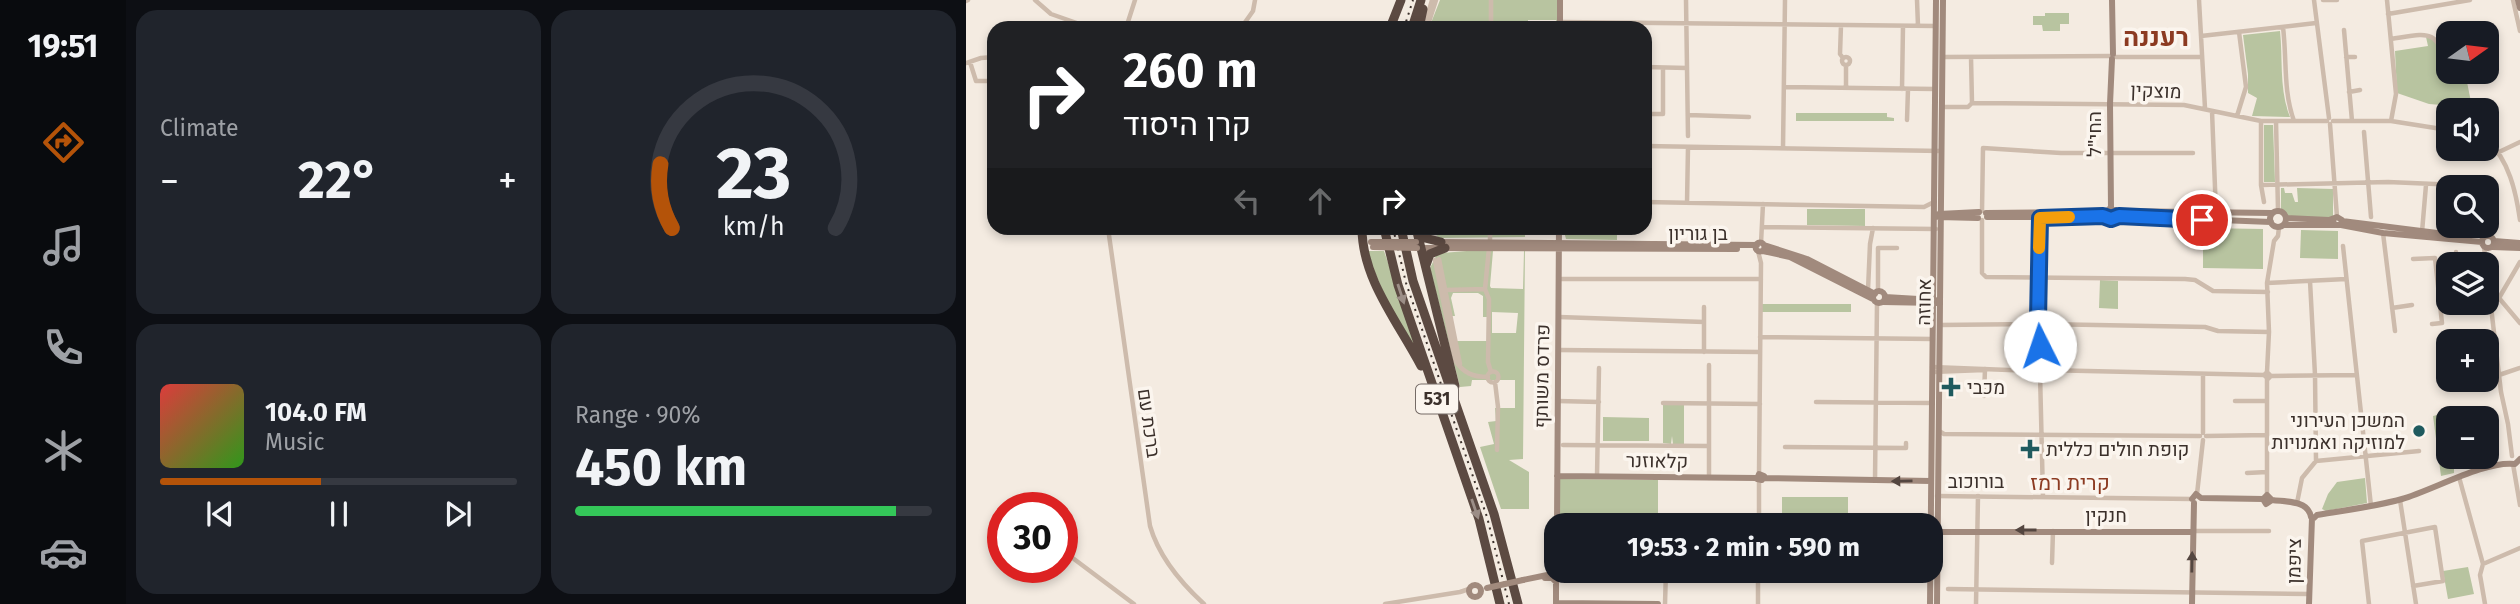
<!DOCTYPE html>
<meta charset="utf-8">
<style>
body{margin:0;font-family:"Fira Sans",Heebo,sans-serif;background:#20242c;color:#f1f3f6;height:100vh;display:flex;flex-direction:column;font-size:26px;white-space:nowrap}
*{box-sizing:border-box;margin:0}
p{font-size:23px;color:#9ea1a6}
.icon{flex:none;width:38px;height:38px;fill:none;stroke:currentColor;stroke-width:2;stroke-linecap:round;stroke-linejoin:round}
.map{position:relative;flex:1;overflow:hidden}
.side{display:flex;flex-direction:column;gap:10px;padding:10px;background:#0d0f14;width:840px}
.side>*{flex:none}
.hud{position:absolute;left:21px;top:21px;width:665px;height:214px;border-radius:21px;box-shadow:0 4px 10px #0003;background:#202124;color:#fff;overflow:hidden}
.needle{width:46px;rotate:76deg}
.fabs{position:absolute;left:1470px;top:21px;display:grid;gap:14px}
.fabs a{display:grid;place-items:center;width:63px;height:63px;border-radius:14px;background:#171b24;box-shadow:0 4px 10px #0003;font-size:35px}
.speed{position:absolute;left:21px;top:492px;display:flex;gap:14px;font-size:35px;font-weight:700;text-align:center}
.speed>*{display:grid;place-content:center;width:91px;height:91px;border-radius:50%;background:#171b24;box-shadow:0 4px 10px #0003;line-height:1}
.speed .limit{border:10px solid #d22;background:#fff;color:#111}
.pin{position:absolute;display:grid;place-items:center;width:60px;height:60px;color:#fff;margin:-30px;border:4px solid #fff;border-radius:50%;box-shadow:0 2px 7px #0007}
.me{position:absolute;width:77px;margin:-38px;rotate:356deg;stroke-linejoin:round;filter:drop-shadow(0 0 5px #0008)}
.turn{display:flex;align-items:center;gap:24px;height:147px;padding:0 21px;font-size:32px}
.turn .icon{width:91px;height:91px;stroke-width:2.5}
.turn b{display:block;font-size:49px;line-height:60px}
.lanes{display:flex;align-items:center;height:66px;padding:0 21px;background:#0003;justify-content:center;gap:35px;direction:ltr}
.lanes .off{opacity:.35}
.big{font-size:52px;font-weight:700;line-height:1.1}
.side .widget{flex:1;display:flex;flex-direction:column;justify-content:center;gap:10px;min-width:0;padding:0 24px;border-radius:21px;background:#20242c}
.side .dial{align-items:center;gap:0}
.dial svg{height:182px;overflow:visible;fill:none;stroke:#363941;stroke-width:7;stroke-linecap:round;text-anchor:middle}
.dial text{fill:#f1f3f6;stroke:none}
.song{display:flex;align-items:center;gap:21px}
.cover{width:84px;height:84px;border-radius:10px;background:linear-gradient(135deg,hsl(0 70% 55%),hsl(110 70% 35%))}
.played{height:7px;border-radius:4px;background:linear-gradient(90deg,#b45309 45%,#363941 45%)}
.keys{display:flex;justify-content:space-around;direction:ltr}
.heat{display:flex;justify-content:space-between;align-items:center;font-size:38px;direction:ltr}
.charge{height:10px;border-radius:5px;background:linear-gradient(90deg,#34c759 90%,#363941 0)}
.side .tiles{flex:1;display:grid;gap:10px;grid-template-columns:repeat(2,1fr)}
.trip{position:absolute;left:578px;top:513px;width:399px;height:70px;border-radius:21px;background:#171b24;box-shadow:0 4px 10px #0003;font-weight:700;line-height:70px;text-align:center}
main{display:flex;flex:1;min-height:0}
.tab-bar{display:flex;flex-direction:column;width:126px;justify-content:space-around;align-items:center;background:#090b0e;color:#9ea1a6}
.tab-bar .icon{width:49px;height:49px}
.tab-bar .on{color:#b45309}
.tab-bar b{font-size:32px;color:#f1f3f6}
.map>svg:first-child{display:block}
</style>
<main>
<nav class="tab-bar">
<b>19:51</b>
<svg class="icon on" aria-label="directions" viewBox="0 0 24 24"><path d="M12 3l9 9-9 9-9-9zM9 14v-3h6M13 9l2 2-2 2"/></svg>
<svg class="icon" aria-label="music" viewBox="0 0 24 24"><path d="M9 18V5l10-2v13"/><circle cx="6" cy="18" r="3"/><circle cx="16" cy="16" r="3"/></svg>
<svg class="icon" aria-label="phone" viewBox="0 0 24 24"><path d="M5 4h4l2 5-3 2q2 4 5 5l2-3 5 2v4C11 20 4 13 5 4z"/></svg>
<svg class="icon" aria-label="climate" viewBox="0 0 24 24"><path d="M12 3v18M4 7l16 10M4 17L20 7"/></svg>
<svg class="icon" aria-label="car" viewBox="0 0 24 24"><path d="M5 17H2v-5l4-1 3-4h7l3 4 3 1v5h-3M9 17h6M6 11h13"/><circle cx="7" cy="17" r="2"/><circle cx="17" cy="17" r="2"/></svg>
</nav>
<section class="side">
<div class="tiles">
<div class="widget"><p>Climate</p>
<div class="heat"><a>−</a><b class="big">22°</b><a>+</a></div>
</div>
<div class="widget dial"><svg viewBox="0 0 100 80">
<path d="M14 69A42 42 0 1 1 86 69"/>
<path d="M14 69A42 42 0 0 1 9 41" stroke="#b45309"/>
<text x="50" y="56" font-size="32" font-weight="700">23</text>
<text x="50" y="72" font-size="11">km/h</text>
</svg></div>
<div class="widget">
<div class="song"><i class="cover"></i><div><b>104.0 FM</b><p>Music</p></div></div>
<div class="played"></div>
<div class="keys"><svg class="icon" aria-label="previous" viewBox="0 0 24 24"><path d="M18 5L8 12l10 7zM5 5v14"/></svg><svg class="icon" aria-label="pause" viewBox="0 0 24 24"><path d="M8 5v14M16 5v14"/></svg><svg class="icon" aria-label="next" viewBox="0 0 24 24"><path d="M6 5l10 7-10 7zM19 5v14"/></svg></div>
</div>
<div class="widget"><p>Range · 90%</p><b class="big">450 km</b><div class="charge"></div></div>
</div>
</section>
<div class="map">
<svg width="1554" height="604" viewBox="0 0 1554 604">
<rect width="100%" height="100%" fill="#f4ebe1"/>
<path fill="#b8c4a0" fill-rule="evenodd" d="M474,0H592V28L590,20H562V28H463Z
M1079,13H1103V24H1094V31H1077L1076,25H1067V16H1079Z
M1314,31C1317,59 1313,90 1324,117L1286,116L1291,98L1282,93V74L1277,35Z
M1460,37L1476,41L1486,79L1501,82L1506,107L1518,110H1501L1500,107L1463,104L1431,93L1429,51L1462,46Z
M830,113H921V117L928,118V121H830Z
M1298,125H1307L1309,182H1298Z
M1315,188H1318L1319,193H1326L1329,202H1332L1331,188L1367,189V218L1322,217L1315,210Z
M841,209H899V226L841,225Z
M458,228H559V237L475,238L462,234Z
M597,228H651V240L600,239Z
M1237,228L1297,229V269L1237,268Z
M1335,230L1372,231V259L1334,258Z
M525,249H559L557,459L543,460L563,472V509H535L514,447L528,444L522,422L530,421L529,408H549V380H506L505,386L494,387L464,268L470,256L476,253ZM527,251H558L557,289L525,288L524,286ZM487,293H512L517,296V317H521V341H488L484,316H489L485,298ZM526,312L552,313L550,333H526Z
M400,251H418L458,368L421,301Z
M1134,280L1152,281V309L1133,308Z
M796,304H885V312H796Z
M697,404H718V444H707L706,436L705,444L697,443Z
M1492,410L1493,418H1482V457H1489L1491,468L1488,469V473L1475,476L1467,416Z
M637,417L683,418V441H637Z
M1399,478L1401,503L1360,511L1356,509L1362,494L1371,482Z
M594,479L692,480V523L594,522Z
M816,497H882V525H816Z
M1502,567L1508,594L1482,599L1477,571Z"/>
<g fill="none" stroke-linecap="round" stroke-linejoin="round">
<path stroke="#cfc6bd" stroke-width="4.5" stroke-dasharray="4.5 2" stroke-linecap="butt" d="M467,228L470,241"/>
<path stroke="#cdbbac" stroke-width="4.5" d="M69,0L85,14L125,28
M720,0L722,136
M951,0L952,26
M1233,0L1239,108
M1348,0L1363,118
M1357,0H1371
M1421,0L1430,94L1425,121
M1547,0L1554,31
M0,1L2,0
M1422,14L1504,0
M594,22L970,26
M875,25L874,54L877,58
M1317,27C1321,59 1317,91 1328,121
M160,28L169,0
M275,28L287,11L289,0
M458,28L466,0
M461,28L470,0
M525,28V0
M1378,30L1386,121
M1235,36L1350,23
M1425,39C1464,33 1470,28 1482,69
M876 61a4 4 0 1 1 8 0a4 4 0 1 1-8 0Z
M977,57L1144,56
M1005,57L1006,103
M1150,57H1236
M1380,57H1389
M4,62L10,81H25
M0,63L15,58L28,57
M880,66V88
M679,67L721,68
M1483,72C1495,82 1513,78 1528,76L1521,63
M818,87L969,89
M936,89L937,26
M1383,92L1394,90
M976,107H1002L1006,103L1218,105L1295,121H1361
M1246,111L1250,213
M679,114H697V68
M722,115L783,117
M1271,116L1280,87L1273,32
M941,120L942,89
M1295,121V185L1298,202
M1310,121L1312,210
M1367,121H1425L1482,130
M1364,124L1371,217
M1398,132L1405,217
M1521,140C1543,160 1550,192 1554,220
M679,146L975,151
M817,148L819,0
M1533,152L1554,142
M1295,185L1422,182L1492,185L1514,179L1517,187
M1521,200L1525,219L1523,236
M679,202L958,207L968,202
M721,203L722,147
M1016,211L1017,148L1095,153H1227
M1016,220V273L1020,277L1219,279L1229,280L1247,291L1302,292
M796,227L970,229
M142,228L184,526C193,557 214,582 238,604
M524,228V243
M1456,232L1460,185
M1417,233L1429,331
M1488,233L1489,226
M795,243L797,204
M1377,246L1405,506
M1518,247L1535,392L1542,424L1546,456
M523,248L519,289L523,299L522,362L525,372
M792,251L795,263L793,474
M1490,252V262L1502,260V264
M473,259L494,364
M1447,259L1469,258L1476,323L1466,324
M469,260L489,360C497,373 507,377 522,377
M1554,262L1533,298L1554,323
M593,279H795
M1344,281L1349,375L1350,461
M1301,283L1380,279
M1472,285L1482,284
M479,290L519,289
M902,290L904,244L907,228
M912,292V248H931
M738,307V352
M1426,308L1446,305
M593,317L738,322
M1072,319L1074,217
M1076,324L1239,327L1252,331L1303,332
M974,325L1068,324
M1073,328L1074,368L1071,371L1074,373L1077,371L1074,368
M794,337L967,339
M593,350L794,352
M743,365V478
M966,367L1071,371
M1077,370L1298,375
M521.5 377a5.5 5.5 0 1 1 11 0a5.5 5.5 0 1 1-11 0Z
M966,372L1018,370
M1301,372L1305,376L1302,379L1298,375L1301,372L1303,332L1301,283L1308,241L1312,236L1313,227
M1074,373L1077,497
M1533,375L1554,368
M1305,376L1391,375
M1301,379V495
M529,382L532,407L531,450
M1018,396L1019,369
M592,401L633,402
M1269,401H1301
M850,402L966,403
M697,403L794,404
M973,431L978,434L1234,436
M1237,433V374
M1240,436L1301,435
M597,445L743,446
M819,447L940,448V443
M1547,464L1554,505
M1281,473L1301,472
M631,476L633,368
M1493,477L1517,564L1514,575L1519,604
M909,480L911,303
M1231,494L1237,440
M971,496L1226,499
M1434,500L1450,604
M1331,503L1336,478L1350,461L1453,451
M793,525V481
M1227,531H1303
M96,550L168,604
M1086,563L1087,531
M1517,564L1554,548
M792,570V604
M982,589L1343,594
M419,604L494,592L503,589
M699,604L700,570
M1010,604L1012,496
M1403,604L1396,541L1469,527L1477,581L1447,586"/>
<path stroke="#a18a7d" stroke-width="6" d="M1146,0L1147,54
M1552,0L1554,8
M594,28V0
M1145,208L1144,104L1146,59
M1304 219a8 8 0 1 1 16 0a8 8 0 1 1-16 0Z
M1151,211L1306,213
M1020,213L1119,212
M973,214L1013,212
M973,217L1012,218
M1021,217H1142
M1150,217V210L1143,209L1141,214L1145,219L1153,216L1305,222
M1320,218L1363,220L1371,217L1376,220L1375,225H1368L1367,219
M1376,221L1487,235
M1318,225H1368
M1375,225L1417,233L1516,242
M1516 242a6 6 0 1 1 12 0a6 6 0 1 1-12 0Z
M1528,241L1554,243
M471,242L791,245
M789.5 247a4.5 4.5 0 1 1 9 0a4.5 4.5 0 1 1-9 0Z
M798,245L841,259L909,294
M1526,247L1554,248
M453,248L771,249
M797,251L824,257L907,299
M907 297a6 6 0 1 1 12 0a6 6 0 1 1-12 0Z
M919,297L969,300
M917,302L971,303
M793,474L798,476L796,480L791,479Z
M591,476L791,478
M798,478L965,481
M1226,499L1230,494L1235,498L1297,499L1301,495L1306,500
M1297,499L1300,504L1306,500C1320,502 1342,500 1345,517L1348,518L1351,515C1379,510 1408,507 1436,499C1467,490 1520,460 1549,464L1554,459
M591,525L593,228
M969,532H1226
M579,578H586L590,582
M557,580L586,574L590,571
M503 591a6 6 0 1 1 12 0a6 6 0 1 1-12 0Z
M590,603L692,604
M590,604V578
M964,604L970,0
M971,604L977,0
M1226,604L1228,503
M1343,604L1346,518"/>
<path stroke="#5c4a42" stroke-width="9" d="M424,28L435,0
M446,28L455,0
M453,28L457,9
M396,228C396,279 432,322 455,366
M418,228L432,285L513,519L534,604
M435,228L447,281L528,514L552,604
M450,228L489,386
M452,229L459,238L475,242
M460,265L464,254L479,248"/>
<path stroke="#3b302b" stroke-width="2" stroke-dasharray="2 5" stroke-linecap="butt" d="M438,28L447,0
M427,228L440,283L521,517L543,604"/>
<path stroke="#a18a7d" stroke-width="6" d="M405,242H450
M407,247L451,248
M521,588L557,580"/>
</g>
<defs><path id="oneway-solid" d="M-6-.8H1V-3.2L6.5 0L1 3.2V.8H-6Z" transform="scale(1.75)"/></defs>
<g fill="#9c8e87">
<use href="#oneway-solid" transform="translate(435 294) rotate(72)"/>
<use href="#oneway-solid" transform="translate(509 509) rotate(71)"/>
</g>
<g fill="#544640">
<use href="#oneway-solid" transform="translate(936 481) rotate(179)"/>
<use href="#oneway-solid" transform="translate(1060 530) rotate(-180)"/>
<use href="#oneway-solid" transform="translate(1226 562) rotate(-89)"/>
</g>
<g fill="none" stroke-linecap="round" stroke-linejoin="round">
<defs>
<path id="route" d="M1074,346L1073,328L1076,324L1072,320L1074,218L1137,216L1145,219L1153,216L1236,220"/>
</defs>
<use href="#route" stroke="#114b97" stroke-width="18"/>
<use href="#route" stroke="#1a73e8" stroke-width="12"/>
<path stroke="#f59e0b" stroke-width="12" d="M1073,248L1074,218L1103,217"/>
</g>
<g fill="#1f5a5e" stroke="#fbf5ee" stroke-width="2.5">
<path d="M981.5 376.5h7v7h7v7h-7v7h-7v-7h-7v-7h7z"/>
<circle cx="1453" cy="431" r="7"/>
<path d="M1060.5 438.5h7v7h7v7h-7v7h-7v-7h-7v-7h7z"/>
</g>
<g text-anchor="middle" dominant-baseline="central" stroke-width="7" stroke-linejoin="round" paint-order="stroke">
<rect fill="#fbf5ee" stroke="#756b66" stroke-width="2" x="450" y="384.5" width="42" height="29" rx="5"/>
<g font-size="18" font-weight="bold" fill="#3b302b">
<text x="471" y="399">531</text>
</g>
<g font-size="19" fill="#3b302b" stroke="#fbf5ee">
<text transform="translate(1190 91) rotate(2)">מוצקין</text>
<text transform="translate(1128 134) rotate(-90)">החי"ל</text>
<text x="732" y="233">בן גוריון</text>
<text transform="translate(958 302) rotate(-89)">אחוזה</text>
<text transform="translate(576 376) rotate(-89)">פרדס משותף</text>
<text transform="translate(183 423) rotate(82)">ברכת עם</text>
<text transform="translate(691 461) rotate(1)">קלאוזנר</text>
<text x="1010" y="481">בורוכוב</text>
<text x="1140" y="515">חנקין</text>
<text transform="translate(1328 561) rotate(-89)">ציפמן</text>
</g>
<g font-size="19" fill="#3b302b" stroke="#fbf5ee" text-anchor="start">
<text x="1001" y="387">מכבי</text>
<text x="1439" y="420" text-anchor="end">המשכן העירוני<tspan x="1439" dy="22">למוזיקה ואמנויות</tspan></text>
<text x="1080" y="449">קופת חולים כללית</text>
</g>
<g font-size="21" fill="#8c3b22" stroke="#fbf5ee">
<text x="1104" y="483">קרית רמז</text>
</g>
<g font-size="26" font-weight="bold" fill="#8c3b22" stroke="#fbf5ee">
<text x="1190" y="37">רעננה</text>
</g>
</g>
</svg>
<div class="fabs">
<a><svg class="needle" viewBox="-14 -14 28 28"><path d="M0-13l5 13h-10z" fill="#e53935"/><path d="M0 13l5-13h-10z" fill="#9ea1a6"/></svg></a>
<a><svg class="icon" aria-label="sound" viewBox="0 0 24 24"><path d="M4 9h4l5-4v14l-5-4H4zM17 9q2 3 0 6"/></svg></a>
<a><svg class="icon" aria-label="search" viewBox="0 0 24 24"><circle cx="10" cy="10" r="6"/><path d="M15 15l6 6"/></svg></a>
<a><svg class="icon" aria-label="layers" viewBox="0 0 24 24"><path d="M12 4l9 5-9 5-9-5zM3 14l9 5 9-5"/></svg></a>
<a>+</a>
<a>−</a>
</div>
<div class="speed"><div class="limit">30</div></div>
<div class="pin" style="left:1236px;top:220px;background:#d93025"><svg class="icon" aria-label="arrive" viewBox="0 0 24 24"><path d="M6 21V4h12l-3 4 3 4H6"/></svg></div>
<svg class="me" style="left:1074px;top:346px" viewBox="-20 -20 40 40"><circle r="19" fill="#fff"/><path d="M0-13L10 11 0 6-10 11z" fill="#1a73e8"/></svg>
<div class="trip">19:53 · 2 min · 590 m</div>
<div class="hud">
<div class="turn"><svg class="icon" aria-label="right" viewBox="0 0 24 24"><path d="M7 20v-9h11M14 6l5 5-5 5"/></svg><div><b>260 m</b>קרן היסוד</div></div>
<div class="lanes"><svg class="icon off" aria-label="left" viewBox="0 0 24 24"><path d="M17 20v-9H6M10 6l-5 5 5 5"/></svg><svg class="icon off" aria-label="ahead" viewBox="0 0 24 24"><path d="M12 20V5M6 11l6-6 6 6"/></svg><svg class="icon" aria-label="right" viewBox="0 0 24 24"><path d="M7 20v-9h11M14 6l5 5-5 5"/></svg></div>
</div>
</div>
</main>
